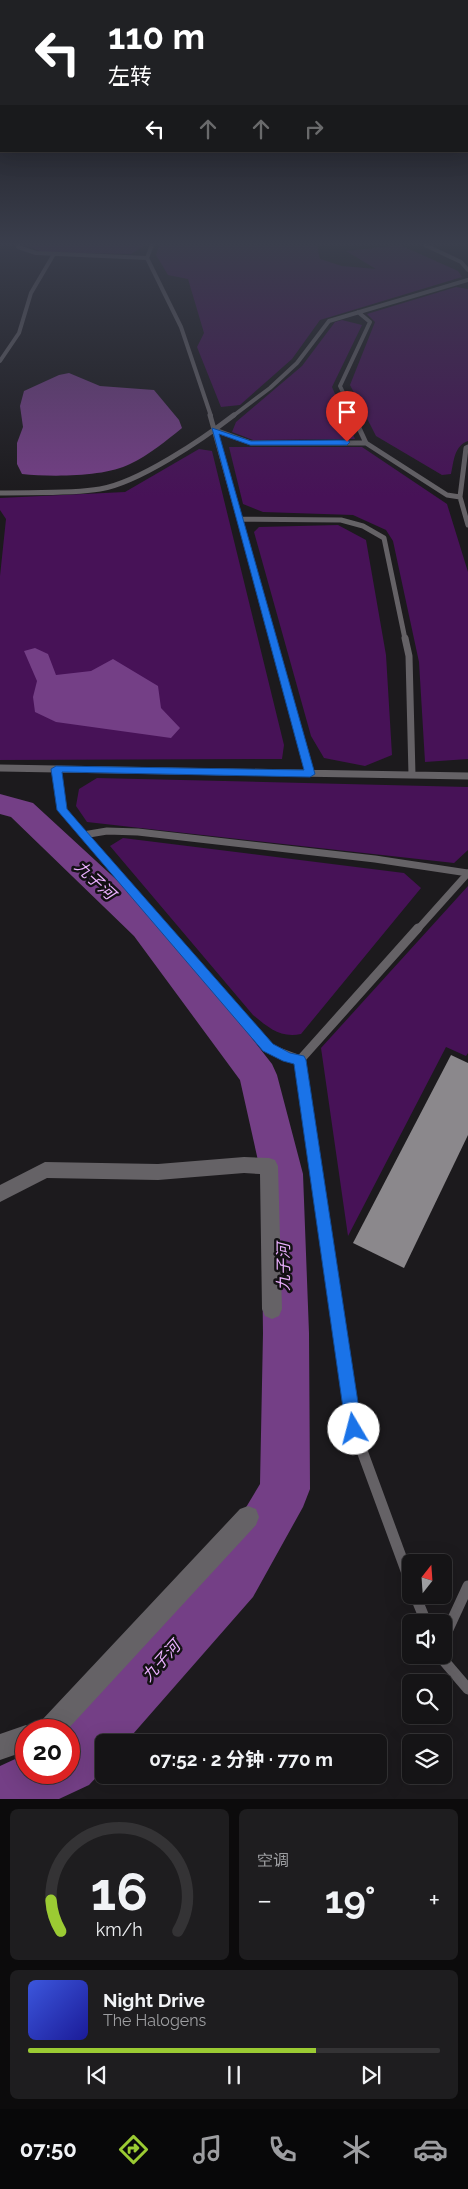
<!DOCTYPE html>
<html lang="zh">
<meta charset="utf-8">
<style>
body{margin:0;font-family:Raleway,"Noto Sans SC",sans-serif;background:#1e1d1f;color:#f1f3f6;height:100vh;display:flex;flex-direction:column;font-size:19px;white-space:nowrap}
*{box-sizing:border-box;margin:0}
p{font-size:16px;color:#9d9ea1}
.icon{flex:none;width:28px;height:28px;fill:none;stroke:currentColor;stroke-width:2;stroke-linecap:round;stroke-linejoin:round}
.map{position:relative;height:1799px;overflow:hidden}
.sheet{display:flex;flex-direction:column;gap:10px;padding:10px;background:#0c0b0c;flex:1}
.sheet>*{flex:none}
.hud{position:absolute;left:0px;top:0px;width:469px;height:152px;box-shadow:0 5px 20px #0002,0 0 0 1px #343335;background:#202124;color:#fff;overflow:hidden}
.needle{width:32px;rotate:17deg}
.tools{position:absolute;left:402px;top:1554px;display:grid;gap:10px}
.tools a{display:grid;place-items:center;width:50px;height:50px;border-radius:8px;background:#151416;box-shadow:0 5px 20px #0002,0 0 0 1px #343335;font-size:25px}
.speed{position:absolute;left:15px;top:1719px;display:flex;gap:10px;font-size:25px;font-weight:700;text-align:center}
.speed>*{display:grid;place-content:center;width:65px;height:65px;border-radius:50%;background:#151416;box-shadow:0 5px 20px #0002,0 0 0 1px #343335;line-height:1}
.speed .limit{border:8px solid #d22;background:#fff;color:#111}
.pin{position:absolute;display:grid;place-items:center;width:42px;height:42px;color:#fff;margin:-51px -21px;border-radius:50% 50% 50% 0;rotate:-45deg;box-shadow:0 0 5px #0007}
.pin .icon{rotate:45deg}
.me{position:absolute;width:55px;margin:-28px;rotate:352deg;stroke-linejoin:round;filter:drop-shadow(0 0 4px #0008)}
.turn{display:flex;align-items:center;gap:18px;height:105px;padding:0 25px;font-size:22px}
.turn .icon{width:65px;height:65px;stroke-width:2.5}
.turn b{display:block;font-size:35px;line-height:42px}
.lanes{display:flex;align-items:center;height:48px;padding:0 25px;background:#0003;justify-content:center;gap:25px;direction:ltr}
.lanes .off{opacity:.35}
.big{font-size:38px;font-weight:700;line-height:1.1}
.sheet .widget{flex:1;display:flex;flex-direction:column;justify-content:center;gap:8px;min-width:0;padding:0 18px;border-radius:8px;background:#1e1d1f}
.sheet .dial{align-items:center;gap:0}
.dial svg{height:130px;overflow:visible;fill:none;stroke:#343335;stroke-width:7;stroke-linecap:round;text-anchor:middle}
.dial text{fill:#f1f3f6;stroke:none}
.song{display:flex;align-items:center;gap:15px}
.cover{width:60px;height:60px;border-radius:8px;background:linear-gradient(135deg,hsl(230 70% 55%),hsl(240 70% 35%))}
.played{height:5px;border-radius:2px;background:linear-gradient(90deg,#9bcb33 70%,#343335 70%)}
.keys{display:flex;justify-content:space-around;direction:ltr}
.heat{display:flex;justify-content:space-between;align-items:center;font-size:28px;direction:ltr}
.sheet .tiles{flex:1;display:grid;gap:10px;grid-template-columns:1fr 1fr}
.widget:last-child{grid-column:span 2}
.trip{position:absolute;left:95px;top:1734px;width:292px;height:50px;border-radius:8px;background:#151416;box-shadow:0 5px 20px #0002,0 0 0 1px #343335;font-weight:700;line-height:50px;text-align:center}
.menu{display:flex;height:80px;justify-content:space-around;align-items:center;background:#080809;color:#9d9ea1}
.menu .icon{width:35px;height:35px}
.menu .current{color:#9bcb33}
.menu b{font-size:22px;color:#f1f3f6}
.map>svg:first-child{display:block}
</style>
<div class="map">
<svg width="468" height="1799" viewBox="0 0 468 1799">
<rect width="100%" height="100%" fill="#1c1a1d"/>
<path fill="#471257" d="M25,245H145L131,254L42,252Z
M159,245H317L320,259L342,266L376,269L346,251L400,245L458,271L462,277L320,320L292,359L240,405L221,407L197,347L204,333L188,279L168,275L156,255Z
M456,287L468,289V441C454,446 454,461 451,474L442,475L376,436L350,385L375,322L367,314Z
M342,320L362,325L332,387L355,439L253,440L232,432L236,422L302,366L335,322Z
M229,447H362L447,504L468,572V759L425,762L419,662L393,541L386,530L353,515L263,512L243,504Z
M199,449L212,451L284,745L282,759L0,760V576L6,519L0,510V498L125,492Z
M338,525L366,540L386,655L392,755L365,766L324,758L311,736L254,532L259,527Z
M97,778L468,787V850L454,863L87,822L76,806L79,789Z
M123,838L404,873L421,888L301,1034C280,1038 269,1028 253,1015L110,846Z
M468,886V1053L466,1056L446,1047L348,1236L321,1048Z"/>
<path fill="#743f86" d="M69,373L100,386L154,390L179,420L182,428C166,441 149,455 130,464C105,477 51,477 22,474L17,464V443L23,427L20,406L24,391L59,375Z
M35,648L48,654L56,675L91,671L113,659L158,686L161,708L180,728L171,738L56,722L35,712L33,697L37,681L24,651Z"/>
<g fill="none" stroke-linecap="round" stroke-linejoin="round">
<path fill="#743f86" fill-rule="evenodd" d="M0,794L33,803L158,918L272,1064L277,1075L303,1174L309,1333L310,1489L303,1507L253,1597L126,1742H104V1769L89,1785L59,1799H0V1766L26,1754V1772H69V1730H62L215,1559L260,1484L263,1333L261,1174L240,1080L134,936L11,817L0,814Z"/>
</g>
<path fill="#8b888c" d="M451,1055L468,1063V1135L404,1268L353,1243Z"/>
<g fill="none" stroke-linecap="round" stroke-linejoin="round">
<path stroke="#656266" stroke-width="4" d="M18,245V247L36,253L147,258
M152,245L147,258L181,327L211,416
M425,245L461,262L468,270
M0,361L19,333L31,293L54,254
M233,416L270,388L297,363L329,321L468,280
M354,416L340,386L370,322L358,312"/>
<path stroke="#656266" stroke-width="5" d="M210,415L273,639
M353,415L366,443L447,495L460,497
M215,430L251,443H366
M468,447L466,448L460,497L468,525
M0,493C31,492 70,494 100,489C138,483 203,439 234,415
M240,519L341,520L363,526L384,538L405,639"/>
<path stroke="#656266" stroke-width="7" d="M273,638L310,773
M405,638L409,656L412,775
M0,768L468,776
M56,769L62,810L165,930
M83,835L107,831L138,832L375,859L468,873
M417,930L468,873"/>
<path stroke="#656266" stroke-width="9" d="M164,928L268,1048L300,1060
M336,1308L300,1060L418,928"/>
<path stroke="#656266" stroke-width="11" d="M336,1306L354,1429L411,1584
M415,1595L426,1622
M444,1638L468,1586
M439,1655L468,1689"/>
<path fill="#656266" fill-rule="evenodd" d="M244,1157L269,1158L275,1160L278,1166L282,1309L279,1316L272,1319L265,1316L262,1309L260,1174L244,1173L158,1180L47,1178L0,1202V1185L45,1162L158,1164Z
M248,1506L256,1509L259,1517L256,1525L67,1730H37L41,1721L240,1509Z
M26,1725L35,1730H26V1751L0,1760V1734Z"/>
</g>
<linearGradient id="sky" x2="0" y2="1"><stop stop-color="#0f0e10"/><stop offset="0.49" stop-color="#3a3e4c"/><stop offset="1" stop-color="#3a3e4c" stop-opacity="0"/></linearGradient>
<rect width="468" height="497" fill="url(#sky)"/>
<path fill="#1a73e8" stroke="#114b97" d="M212,428L251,441L347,440L350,442L347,445H250L219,434L315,774L310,777L62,772L67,809L79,823L273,1044L290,1053L304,1056L306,1060L362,1429L360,1435L354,1438L348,1435L346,1429L294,1064L283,1061L263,1051L57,810L51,769L56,766L304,770Z"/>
<g text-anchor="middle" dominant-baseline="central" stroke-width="5" stroke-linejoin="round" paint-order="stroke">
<g font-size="16" font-style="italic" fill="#eab0fe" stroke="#131114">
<text transform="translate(95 880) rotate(43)">九子河</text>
<text transform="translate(283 1267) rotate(-90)">九子河</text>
<text transform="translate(161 1661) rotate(-48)">九子河</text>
</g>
</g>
</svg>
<div class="tools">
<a><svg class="needle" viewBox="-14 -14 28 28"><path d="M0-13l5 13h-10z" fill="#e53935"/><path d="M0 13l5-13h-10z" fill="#9d9ea1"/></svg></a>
<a><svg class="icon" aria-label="sound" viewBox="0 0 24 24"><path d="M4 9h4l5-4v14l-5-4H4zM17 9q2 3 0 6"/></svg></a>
<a><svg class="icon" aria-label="search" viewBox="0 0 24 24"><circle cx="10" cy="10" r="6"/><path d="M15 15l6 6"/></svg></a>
<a><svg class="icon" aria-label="layers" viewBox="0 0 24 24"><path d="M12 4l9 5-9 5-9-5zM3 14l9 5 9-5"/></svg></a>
</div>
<div class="speed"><div class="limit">20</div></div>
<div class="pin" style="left:347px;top:442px;background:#d93025"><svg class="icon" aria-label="arrive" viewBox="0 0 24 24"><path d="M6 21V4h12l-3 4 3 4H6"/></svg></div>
<svg class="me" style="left:354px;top:1429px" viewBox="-20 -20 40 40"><circle r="19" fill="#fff"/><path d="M0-13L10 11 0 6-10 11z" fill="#1a73e8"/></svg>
<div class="trip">07:52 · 2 分钟 · 770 m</div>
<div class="hud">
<div class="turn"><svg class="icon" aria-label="left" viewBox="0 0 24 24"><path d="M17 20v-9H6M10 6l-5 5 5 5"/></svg><div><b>110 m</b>左转</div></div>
<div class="lanes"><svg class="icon" aria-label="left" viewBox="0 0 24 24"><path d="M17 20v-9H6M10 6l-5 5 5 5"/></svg><svg class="icon off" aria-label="ahead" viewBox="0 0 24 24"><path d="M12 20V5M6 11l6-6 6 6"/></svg><svg class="icon off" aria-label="ahead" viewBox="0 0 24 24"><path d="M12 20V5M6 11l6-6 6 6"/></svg><svg class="icon off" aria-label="right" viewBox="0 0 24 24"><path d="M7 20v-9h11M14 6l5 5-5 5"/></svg></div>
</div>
</div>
<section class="sheet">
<div class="tiles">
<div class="widget dial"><svg viewBox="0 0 100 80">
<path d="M14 69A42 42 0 1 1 86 69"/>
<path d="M14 69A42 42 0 0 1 8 50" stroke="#9bcb33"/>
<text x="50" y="56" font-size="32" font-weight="700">16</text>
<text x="50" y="72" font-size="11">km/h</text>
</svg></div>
<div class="widget"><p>空调</p>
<div class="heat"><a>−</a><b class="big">19°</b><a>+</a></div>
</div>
<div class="widget">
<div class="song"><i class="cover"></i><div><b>Night Drive</b><p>The Halogens</p></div></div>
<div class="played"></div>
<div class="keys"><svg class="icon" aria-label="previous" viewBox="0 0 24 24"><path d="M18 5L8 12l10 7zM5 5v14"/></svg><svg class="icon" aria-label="pause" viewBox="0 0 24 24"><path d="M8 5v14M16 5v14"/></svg><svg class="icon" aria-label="next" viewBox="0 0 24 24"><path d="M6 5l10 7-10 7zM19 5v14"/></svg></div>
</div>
</div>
</section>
<nav class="menu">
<b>07:50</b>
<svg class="icon current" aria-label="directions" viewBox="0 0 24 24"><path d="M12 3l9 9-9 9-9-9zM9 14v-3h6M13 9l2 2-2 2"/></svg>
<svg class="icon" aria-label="music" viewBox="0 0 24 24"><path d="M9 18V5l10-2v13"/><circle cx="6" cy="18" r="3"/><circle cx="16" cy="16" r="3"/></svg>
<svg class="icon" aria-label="phone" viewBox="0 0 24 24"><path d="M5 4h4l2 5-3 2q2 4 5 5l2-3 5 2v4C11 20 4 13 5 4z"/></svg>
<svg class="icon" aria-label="climate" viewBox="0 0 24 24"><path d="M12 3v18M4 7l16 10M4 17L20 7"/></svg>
<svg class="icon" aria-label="car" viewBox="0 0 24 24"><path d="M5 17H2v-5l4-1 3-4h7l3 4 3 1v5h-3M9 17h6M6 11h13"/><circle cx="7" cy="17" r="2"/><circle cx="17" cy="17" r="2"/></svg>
</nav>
